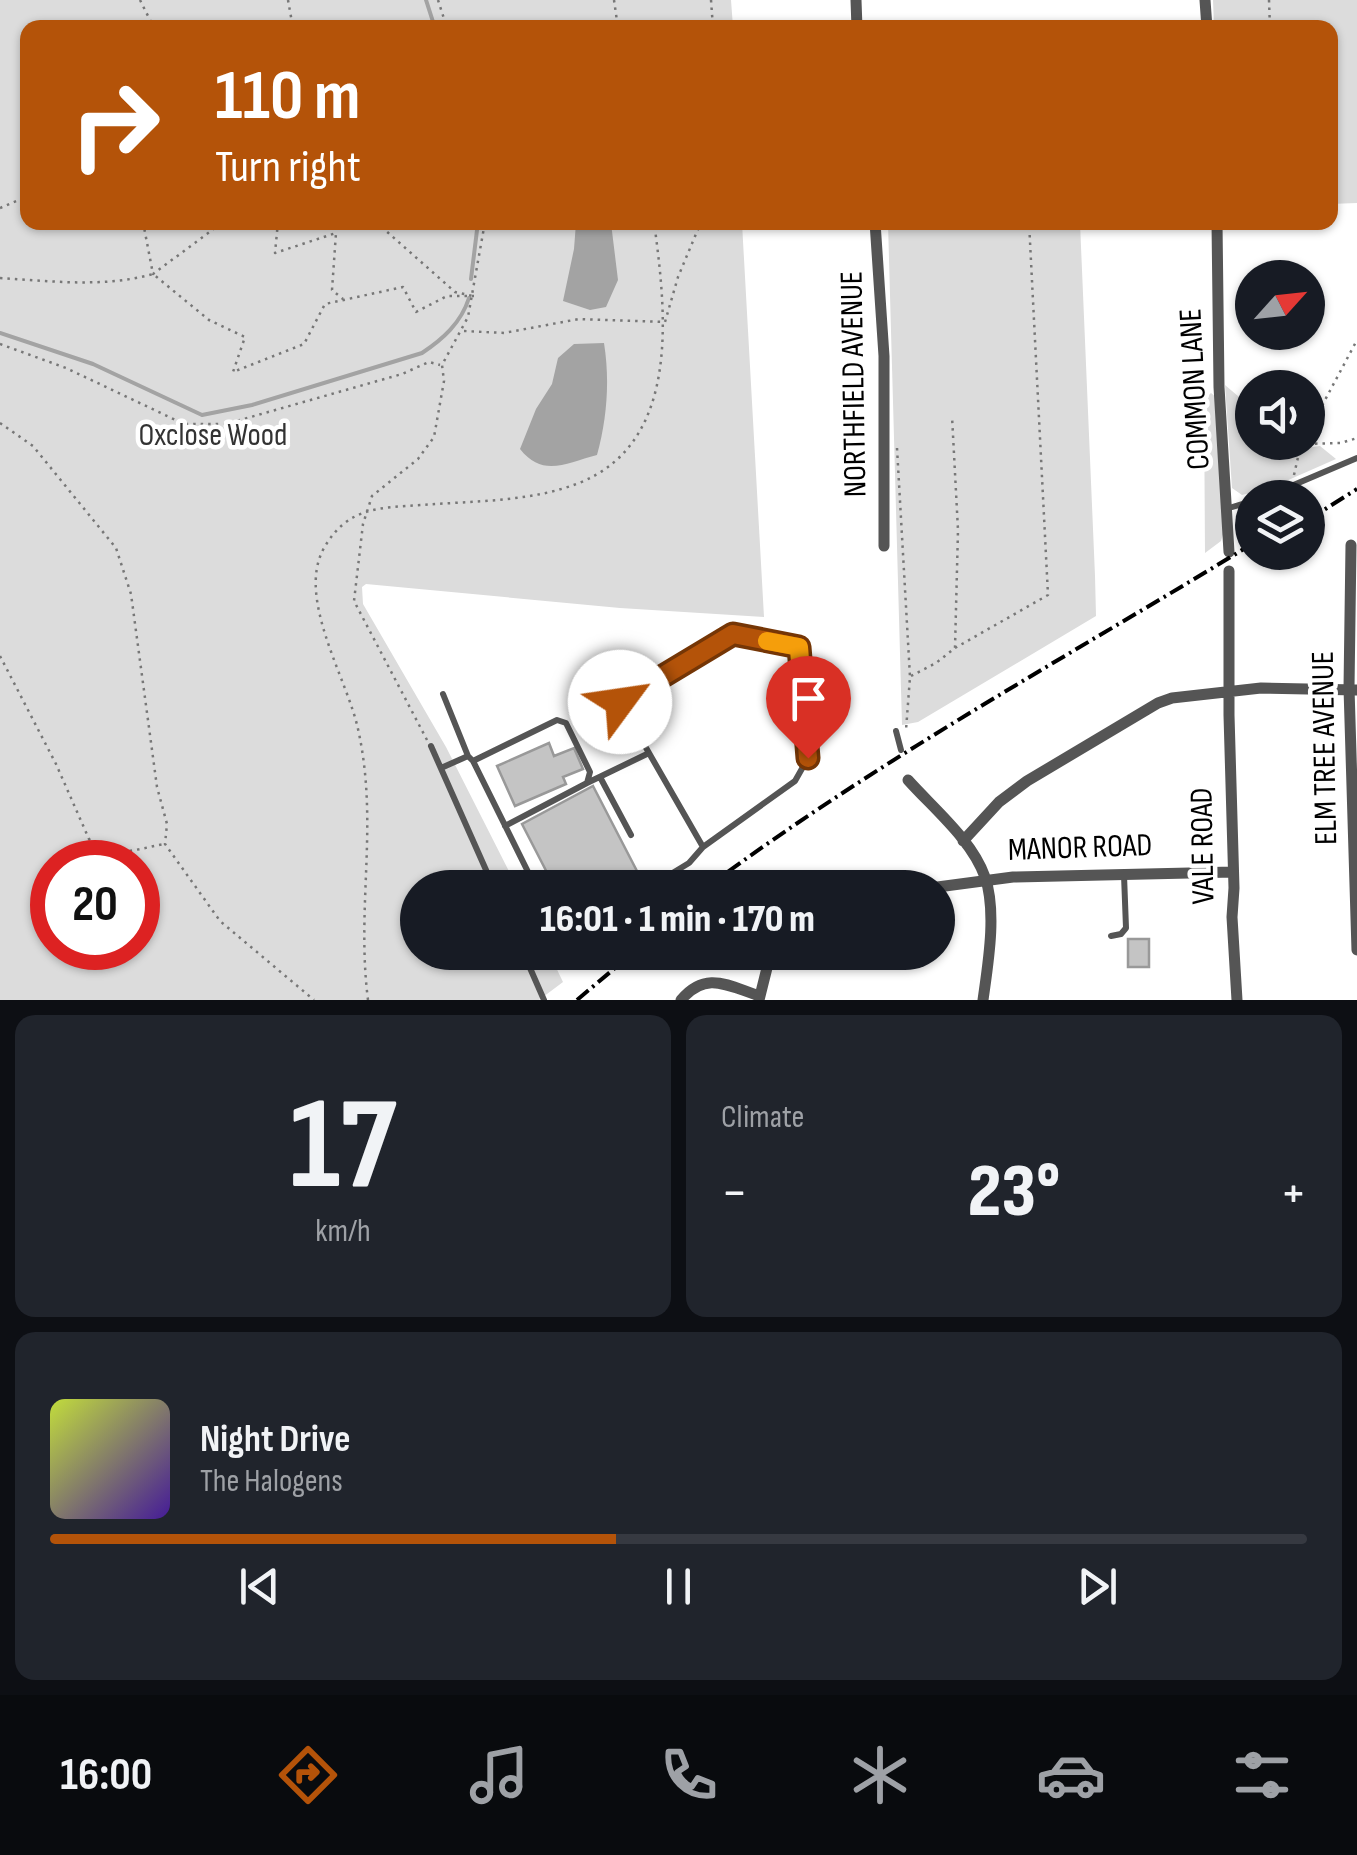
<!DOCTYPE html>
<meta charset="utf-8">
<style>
body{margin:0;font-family:"Sofia Sans Condensed",sans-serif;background:#20242c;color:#f1f3f6;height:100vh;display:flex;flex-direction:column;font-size:38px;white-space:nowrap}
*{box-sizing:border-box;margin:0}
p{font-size:32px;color:#9ea1a6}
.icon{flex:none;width:55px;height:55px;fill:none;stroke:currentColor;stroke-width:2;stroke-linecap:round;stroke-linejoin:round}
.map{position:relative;height:1000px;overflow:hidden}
.sheet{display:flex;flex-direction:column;gap:15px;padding:15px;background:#0d0f14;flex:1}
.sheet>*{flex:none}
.top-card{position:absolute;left:20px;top:20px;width:1318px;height:210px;border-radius:20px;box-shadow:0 2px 8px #0004;background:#b45309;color:#fff;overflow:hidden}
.needle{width:65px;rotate:63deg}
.buttons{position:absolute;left:1235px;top:260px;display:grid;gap:20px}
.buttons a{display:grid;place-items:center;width:90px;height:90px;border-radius:50%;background:#171b24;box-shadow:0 2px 8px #0004;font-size:50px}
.speed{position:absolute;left:30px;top:840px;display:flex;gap:20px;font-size:50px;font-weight:700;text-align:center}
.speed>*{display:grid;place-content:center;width:130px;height:130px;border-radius:50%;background:#171b24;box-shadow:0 2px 8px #0004;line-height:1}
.speed .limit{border:15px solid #d22;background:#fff;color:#111}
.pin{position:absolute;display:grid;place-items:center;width:85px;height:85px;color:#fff;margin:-102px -42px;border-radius:50% 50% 50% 0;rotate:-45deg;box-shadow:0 0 10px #0007}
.pin .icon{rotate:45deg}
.me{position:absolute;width:110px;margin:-55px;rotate:59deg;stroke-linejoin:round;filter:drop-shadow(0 0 8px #0008)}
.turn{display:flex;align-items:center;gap:35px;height:210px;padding:0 30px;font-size:45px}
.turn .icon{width:130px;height:130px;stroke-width:2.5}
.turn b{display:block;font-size:70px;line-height:85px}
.big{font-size:75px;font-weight:800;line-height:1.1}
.sheet .card{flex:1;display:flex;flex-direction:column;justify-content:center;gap:15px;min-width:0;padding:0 35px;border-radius:20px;background:#20242c}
.sheet .dial{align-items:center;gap:0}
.dial b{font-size:130px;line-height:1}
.song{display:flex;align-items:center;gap:30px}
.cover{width:120px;height:120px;border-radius:15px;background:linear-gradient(135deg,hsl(70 70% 55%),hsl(260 70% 35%))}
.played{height:10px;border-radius:5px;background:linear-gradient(90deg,#b45309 45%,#363941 45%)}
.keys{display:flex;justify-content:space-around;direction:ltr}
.heat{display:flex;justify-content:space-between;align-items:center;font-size:55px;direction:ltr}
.sheet .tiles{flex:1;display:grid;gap:15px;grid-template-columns:1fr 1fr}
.card:last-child{grid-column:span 2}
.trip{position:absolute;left:400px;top:870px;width:555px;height:100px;border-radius:50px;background:#171b24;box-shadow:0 2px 8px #0004;font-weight:800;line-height:100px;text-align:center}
.tabs{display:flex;height:160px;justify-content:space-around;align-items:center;background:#090b0e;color:#9ea1a6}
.tabs .icon{width:70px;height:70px}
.tabs .active{color:#b45309}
.tabs b{font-size:45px;color:#f1f3f6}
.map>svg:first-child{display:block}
</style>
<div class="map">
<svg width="1357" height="1000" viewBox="0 0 1357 1000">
<rect width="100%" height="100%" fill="#fff"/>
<path fill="#dcdcdc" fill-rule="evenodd" d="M0,0H731L733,27L28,28V222L742,223L764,617L620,608L366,584L362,587L363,604L446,747L517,887L418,888V952L549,953L563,982L539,1000H0ZM52,862H138V948H52Z
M1213,0H1357V203L1330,204V28L1214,27Z
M888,223H1080L1095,576L1096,616L918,722L902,725Z
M1225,385L1252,408V442L1285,443L1292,450L1320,446L1336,459L1277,485L1242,495L1232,488Z
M1211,393L1217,398L1224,531L1221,541L1205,553L1204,399Z"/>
<path fill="#a3a3a3" d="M576,223H611L618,280L606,307L590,310L563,301L574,249Z
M604,343C610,380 607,419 597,455C566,463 543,478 520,449L536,409L552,384L558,358L574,344Z"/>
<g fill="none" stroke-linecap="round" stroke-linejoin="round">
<path stroke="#a3a3a3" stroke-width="4" d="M426,0L435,28
M471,279L478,222
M0,333L93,364L202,415L252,405L422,353C443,339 461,323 469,298"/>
</g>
<path fill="#c4c4c4" stroke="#999" stroke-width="2.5" d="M549,743L554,756L574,748L583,769L563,777L566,784L515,806L497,766Z
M593,786L639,875L614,888H555L522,824Z
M1128,939H1149V967H1128Z"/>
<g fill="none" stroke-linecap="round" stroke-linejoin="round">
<path stroke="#777" stroke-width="2.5" stroke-dasharray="2.5 5" stroke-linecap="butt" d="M140,0L154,28
M288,0L293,28
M438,0L447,28
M614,0L618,28
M711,0L713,28
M1269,0L1270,28
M0,208L28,196
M143,222L153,274L223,222
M278,222L275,253L336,233L332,290L343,299
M376,222L455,292L473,296
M0,278C50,281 104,288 153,274L209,320L245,337L233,372L304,344L325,304L403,287L416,312L447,296H474
M464,331L504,333L579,319L665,322L678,277L701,222
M0,344L66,368L184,424H226L402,374L429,362L440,365
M0,423L33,446L116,548L131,594L157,787L167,824L165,844L220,921L314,1000
M1308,432L1357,340
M1300,444L1341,443L1357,438
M897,448L910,677L906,730
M1294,475L1301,444
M955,648L1048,595L1029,222
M0,656L56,764L89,839C110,860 137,849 164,844
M911,676L936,663L955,648L958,530L952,416
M427,740L354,601L363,524L372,496L418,459L434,437L444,381L442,365L468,317L485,222
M368,1000C356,906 379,823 358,729C347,678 296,598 324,548C348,506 380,508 422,505C472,501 531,502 579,483C682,442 666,311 654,222"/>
<path stroke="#555" stroke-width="6" d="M1263,498L1357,458
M1229,508L1252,501
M443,694L468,756
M896,731L901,750
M431,746L494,888
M473,761L557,720L566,723L590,772L587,783L505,826
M441,768L468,756L473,761L536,888
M600,777L631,835
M587,783L649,753L703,847L795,781L808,758L799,647L733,634L620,702L649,753
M648,888L689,863L703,847
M1111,936L1121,934L1126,928L1124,875
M523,952L544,1000"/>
<path stroke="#555" stroke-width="11" d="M856,0L857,28
M1205,0L1207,28
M875,222L884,356V546
M1217,222L1219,387L1229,552
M1351,545L1349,688L1357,950
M1229,571V715L1234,888L1232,917L1237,1000
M908,780C934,809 972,840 985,877C997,912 988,964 983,1000
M963,841L999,802L1027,781L1158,703L1172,698L1261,688L1357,690
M930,888L1013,877L1233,872
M681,1000C706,970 728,986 760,996
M759,1000L771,952"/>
<path stroke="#000" stroke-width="4" stroke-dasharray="15 5 2.5 5" stroke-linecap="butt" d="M1308,520L1357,489
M706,888C879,759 1069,656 1252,544
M577,1000L634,952"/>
</g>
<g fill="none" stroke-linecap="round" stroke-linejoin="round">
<defs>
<path id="route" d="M620,702L733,634L799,647L808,758"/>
</defs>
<use href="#route" stroke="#753606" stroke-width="25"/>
<use href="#route" stroke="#b45309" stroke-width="18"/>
<path stroke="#f59e0b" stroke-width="18" d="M767,641L799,647L801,677"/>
</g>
<g text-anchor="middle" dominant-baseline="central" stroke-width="9" stroke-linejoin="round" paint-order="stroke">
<g font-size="32" fill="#000" stroke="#fff">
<text transform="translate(854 384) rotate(-91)">NORTHFIELD AVENUE</text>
<text transform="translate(1195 389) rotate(-93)">COMMON LANE</text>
<text transform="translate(1325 748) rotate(-91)">ELM TREE AVENUE</text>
<text transform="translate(1203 846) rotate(-91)">VALE ROAD</text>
<text transform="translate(1080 848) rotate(-2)">MANOR ROAD</text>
</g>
<g font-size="32" fill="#333" stroke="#fff">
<text x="213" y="435">Oxclose Wood</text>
</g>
</g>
</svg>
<div class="buttons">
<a><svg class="needle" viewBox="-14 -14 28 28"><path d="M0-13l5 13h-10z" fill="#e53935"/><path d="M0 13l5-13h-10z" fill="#9ea1a6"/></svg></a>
<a><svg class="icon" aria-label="sound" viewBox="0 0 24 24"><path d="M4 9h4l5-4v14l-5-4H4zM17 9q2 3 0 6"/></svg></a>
<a><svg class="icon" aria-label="layers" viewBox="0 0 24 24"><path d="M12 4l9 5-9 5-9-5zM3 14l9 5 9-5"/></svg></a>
</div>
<div class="speed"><div class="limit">20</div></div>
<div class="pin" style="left:808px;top:758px;background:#d93025"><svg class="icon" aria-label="arrive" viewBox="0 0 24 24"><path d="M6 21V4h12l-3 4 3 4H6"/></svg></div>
<svg class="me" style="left:620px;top:702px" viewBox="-20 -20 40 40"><circle r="19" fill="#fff"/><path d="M0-13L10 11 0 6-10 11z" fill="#b45309"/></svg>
<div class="trip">16:01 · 1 min · 170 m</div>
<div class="top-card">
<div class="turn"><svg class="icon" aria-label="right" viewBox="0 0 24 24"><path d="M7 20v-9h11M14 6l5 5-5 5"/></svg><div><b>110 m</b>Turn right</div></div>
</div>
</div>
<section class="sheet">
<div class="tiles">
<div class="card dial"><b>17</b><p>km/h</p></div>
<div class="card"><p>Climate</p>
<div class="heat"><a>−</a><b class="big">23°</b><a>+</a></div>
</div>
<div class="card">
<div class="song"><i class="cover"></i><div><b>Night Drive</b><p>The Halogens</p></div></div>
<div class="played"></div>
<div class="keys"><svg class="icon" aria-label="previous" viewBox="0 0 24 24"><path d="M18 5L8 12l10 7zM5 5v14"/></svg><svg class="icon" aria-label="pause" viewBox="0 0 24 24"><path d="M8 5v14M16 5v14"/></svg><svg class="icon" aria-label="next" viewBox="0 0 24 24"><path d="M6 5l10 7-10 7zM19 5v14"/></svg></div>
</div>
</div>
</section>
<nav class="tabs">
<b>16:00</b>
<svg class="icon active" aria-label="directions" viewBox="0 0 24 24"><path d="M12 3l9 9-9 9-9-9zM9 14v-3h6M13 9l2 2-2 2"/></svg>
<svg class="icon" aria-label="music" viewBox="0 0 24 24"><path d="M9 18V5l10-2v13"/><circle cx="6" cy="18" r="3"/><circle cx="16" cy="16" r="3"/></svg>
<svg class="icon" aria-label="phone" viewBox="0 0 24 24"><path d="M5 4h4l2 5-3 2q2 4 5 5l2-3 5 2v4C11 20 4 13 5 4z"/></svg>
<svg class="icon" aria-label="climate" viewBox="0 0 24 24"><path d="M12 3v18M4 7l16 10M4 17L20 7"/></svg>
<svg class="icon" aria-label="car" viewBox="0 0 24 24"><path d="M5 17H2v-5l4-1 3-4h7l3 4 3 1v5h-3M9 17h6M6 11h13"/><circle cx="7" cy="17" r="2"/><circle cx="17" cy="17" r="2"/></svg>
<svg class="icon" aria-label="filters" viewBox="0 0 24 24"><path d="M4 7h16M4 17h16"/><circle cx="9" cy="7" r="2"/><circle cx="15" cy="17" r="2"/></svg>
</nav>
